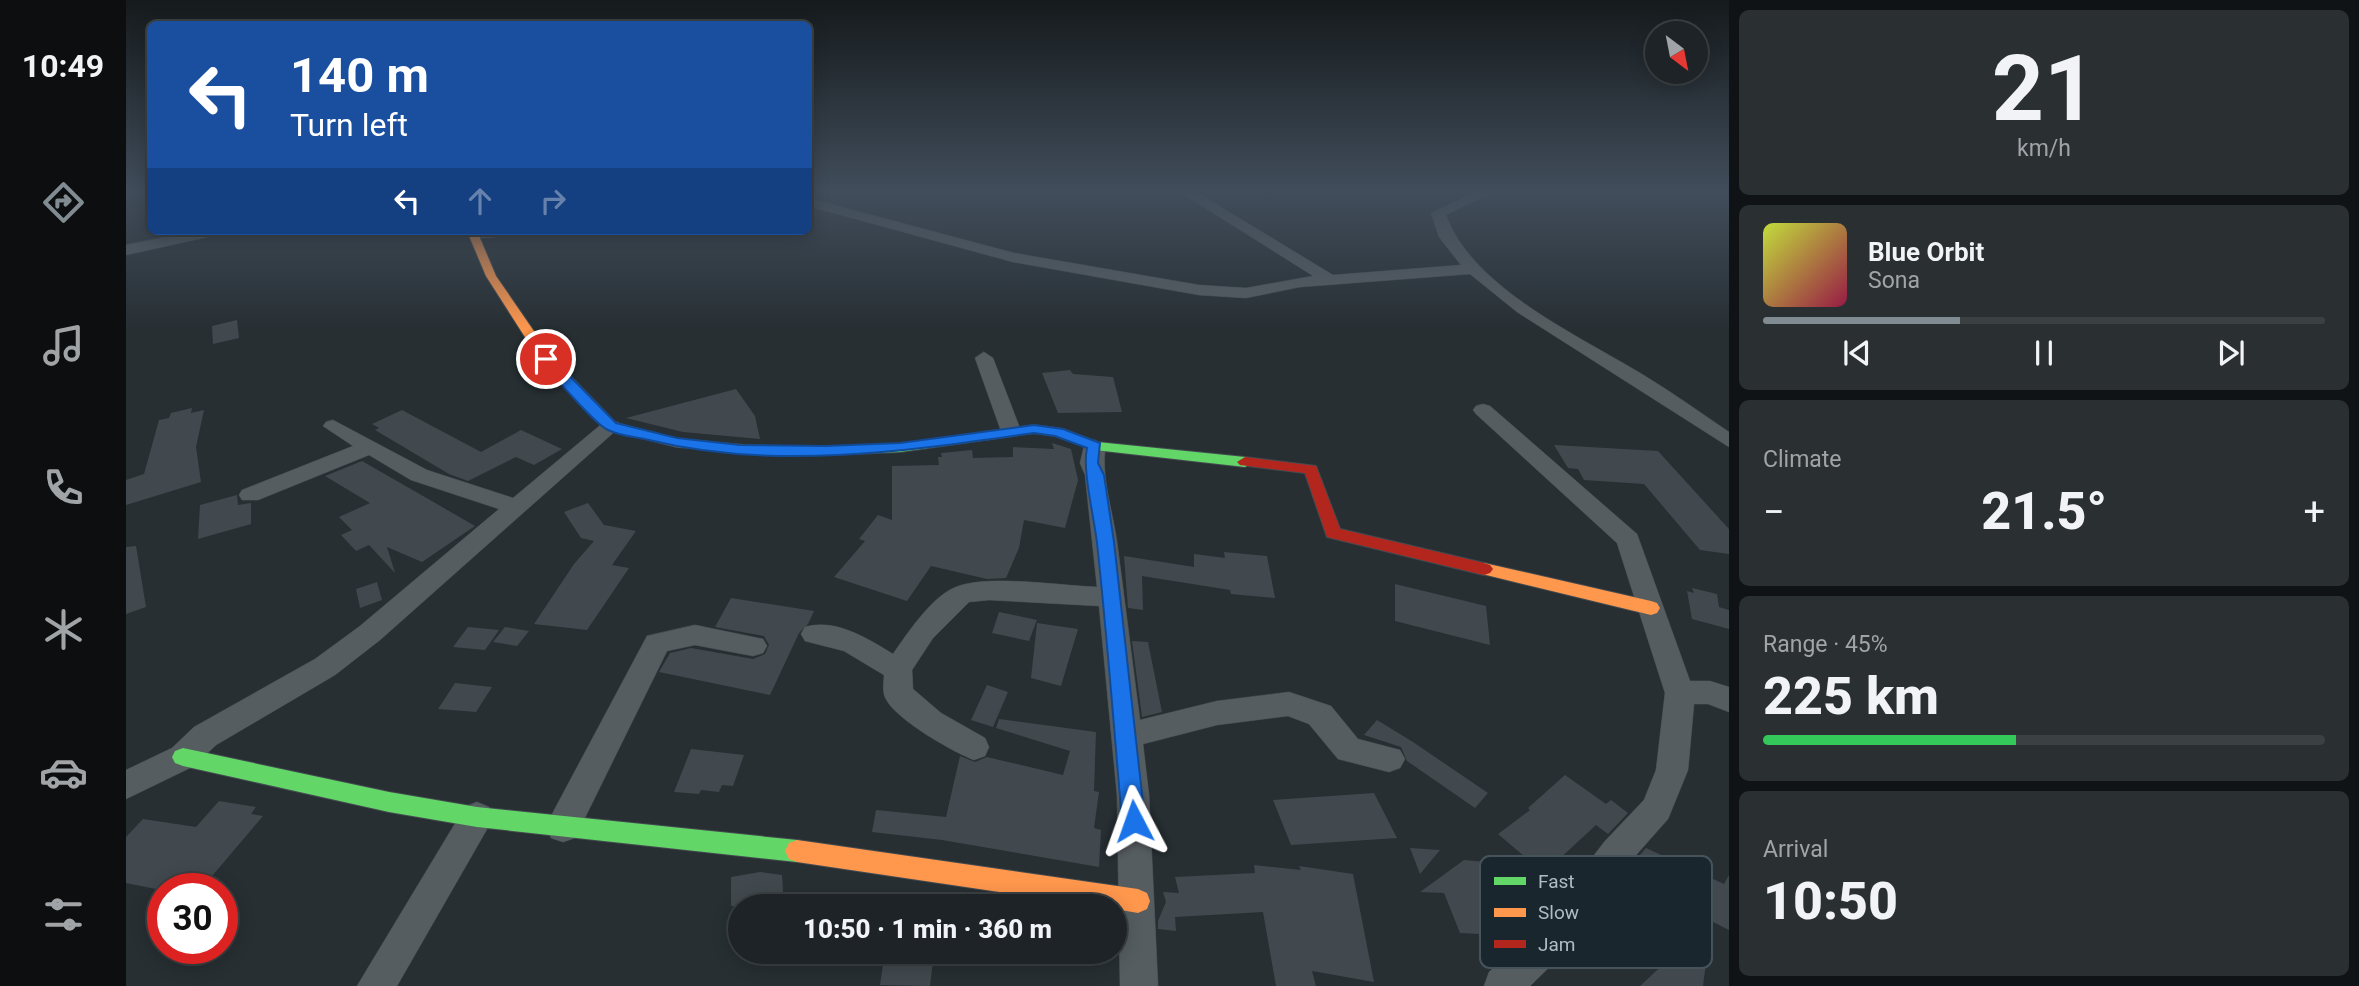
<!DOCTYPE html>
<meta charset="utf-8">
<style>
body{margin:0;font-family:Roboto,sans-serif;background:#2a2f32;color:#f1f3f6;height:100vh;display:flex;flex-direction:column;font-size:26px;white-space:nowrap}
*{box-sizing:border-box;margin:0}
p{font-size:23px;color:#a0a4a7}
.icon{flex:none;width:38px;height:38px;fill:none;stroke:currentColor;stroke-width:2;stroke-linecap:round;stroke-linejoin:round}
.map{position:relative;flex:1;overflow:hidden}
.drawer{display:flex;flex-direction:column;gap:10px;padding:10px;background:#101315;width:630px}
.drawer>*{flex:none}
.top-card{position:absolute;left:21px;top:21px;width:665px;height:214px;border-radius:10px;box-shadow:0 4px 18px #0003,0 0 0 2px #3b4043;background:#1a4fa0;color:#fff;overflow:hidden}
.needle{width:46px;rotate:148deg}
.tools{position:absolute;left:1519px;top:21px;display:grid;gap:14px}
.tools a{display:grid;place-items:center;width:63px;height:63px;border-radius:50%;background:#1d2326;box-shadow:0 4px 18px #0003,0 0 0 2px #3b4043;font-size:35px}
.speed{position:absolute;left:21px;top:873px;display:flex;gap:14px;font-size:35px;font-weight:700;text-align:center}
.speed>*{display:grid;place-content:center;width:91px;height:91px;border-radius:50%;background:#1d2326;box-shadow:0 4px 18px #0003,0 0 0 2px #3b4043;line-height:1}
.speed .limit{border:10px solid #d22;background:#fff;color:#111}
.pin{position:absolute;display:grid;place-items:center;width:60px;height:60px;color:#fff;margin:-30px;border:4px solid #fff;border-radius:50%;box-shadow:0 2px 7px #0007}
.me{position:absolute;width:77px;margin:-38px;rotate:356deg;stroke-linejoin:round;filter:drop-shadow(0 0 5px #0008)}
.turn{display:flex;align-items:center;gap:24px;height:147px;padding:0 28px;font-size:32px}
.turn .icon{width:91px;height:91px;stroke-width:2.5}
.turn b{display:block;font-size:49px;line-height:60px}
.lanes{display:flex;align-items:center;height:66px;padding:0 28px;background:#0003;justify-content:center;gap:35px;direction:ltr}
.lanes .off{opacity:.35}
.big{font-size:52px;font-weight:800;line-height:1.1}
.drawer .card{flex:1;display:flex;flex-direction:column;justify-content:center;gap:10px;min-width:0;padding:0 24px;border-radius:10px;background:#2a2f32}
.drawer .dial{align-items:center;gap:0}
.dial b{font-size:91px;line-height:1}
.song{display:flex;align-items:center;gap:21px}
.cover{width:84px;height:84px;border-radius:10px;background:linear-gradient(135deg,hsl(70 70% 55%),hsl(340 70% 35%))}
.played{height:7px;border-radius:4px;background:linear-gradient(90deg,#808b92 35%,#3b4043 35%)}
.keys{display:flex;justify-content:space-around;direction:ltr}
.heat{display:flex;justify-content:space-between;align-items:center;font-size:38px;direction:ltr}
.charge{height:10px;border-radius:5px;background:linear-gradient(90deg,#34c759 45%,#3b4043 0)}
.trip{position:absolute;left:602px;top:894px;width:399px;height:70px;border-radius:35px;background:#1d2326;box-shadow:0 4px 18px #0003,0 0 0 2px #3b4043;font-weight:800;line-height:70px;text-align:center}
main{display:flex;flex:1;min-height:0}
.tab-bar{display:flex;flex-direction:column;width:126px;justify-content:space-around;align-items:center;background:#0c0e0f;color:#a0a4a7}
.tab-bar .icon{width:49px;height:49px}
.tab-bar .selected{color:#808b92}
.tab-bar b{font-size:32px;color:#f1f3f6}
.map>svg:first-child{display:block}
</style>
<main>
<nav class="tab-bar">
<b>10:49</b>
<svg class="icon selected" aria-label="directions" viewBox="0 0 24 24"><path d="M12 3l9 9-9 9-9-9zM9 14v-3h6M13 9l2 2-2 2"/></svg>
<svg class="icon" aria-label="music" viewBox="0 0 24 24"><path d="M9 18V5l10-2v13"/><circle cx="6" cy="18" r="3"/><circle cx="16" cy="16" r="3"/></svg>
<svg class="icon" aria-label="phone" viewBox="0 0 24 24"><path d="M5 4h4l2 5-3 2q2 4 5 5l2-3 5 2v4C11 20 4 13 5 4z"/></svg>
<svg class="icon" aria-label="climate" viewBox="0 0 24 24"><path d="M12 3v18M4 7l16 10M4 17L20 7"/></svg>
<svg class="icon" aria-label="car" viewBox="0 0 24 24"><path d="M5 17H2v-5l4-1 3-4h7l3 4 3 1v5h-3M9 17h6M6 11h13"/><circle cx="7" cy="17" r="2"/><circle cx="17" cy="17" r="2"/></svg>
<svg class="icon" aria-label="filters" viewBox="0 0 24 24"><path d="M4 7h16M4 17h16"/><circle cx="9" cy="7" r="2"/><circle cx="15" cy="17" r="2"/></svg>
</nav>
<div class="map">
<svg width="1603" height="986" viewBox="0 0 1603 986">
<rect width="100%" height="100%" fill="#272f33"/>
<path fill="#42494e" d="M111,320L113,338L87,344L86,326Z
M944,370L947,374L987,377L996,412L932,413L916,373Z
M610,389L629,416L634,439L557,432L500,418Z
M66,408L65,413L78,410L70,447L75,482L0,505V480L18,474L33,420L43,418L45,413Z
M276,410L355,452L395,430L436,449L408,465L390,457L342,481L323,474L249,430L253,428L246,424Z
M926,443L945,449L952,480L939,528L898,520L893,548L880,578L861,579L805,566L781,601L708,577L739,541L733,539L752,515L766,520V466L813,465L812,457H816L815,453L836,451L846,450L847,458L887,457V447L928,449Z
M1428,445L1532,451L1603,529V554L1574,550L1518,484L1458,480L1452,469L1442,468Z
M236,461L304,500L349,526L296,562L261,547L269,573L243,545L230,551L215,535L226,530L213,517L244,503L199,476Z
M111,495L112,505L125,503V524L72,539L74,505Z
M462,503L478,525L510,531L486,565L503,568L461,630L408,624L448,564L468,541L455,538L438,512Z
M10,546L20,607L0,614V547Z
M1098,552L1141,556L1149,598L1105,594L1104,590L1016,576L1017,610L1002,608L998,556L1068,567V554L1099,558Z
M251,582L256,600L234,608L230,589Z
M1269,584L1360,606L1364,645L1269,621Z
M1566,588L1591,594L1593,607L1603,610V629L1566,619L1561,591L1568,593Z
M605,598L688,611L682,624L673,633L644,695L533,672L544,653L565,648L627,659L639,654L643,645L638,636L589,627Z
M873,612L911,620L903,641L866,633Z
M911,623L952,629L935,686L905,678Z
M342,627L373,630L359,650L327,647Z
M379,627L403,631L391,646L367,642Z
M1006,641L1022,642L1036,712L1016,717Z
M329,683L366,687L350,712L312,709Z
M861,685L882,692L867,727L845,720Z
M873,719L970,732L968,791L973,792L968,828L975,830L973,867L816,840L746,832L750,810L820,817L834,756L849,762L861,757L937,775L944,751L870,728Z
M1251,720L1287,742L1362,793L1349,808L1281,761L1275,747L1238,735Z
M565,749L618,755L607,786L596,785L593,792L575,790L573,794L548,792Z
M1439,775L1480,804L1485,800L1502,813L1482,834L1470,825L1418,873L1372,834L1404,810L1402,808Z
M1248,793L1271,838L1165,845L1147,800Z
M93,801L130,807L125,814L137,816L75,889H30L0,883V837L17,819L70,827Z
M1284,848L1314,850L1294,874Z
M1520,848L1598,884L1603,875V930L1577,917L1584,907L1513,856Z
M1338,860L1382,864L1390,884L1379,897L1401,920L1364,916L1372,935L1334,933L1318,893L1294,892Z
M1128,865L1175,870L1173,866L1227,874L1248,982L1186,971L1190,986H1150L1137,912L1049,917L1050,931L1032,929V921L1040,902L1037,892L1053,893L1049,877L1129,873Z
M634,872L656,875L658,906H605V877Z
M1495,879L1585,925L1577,986H1514L1544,958L1502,935L1486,961L1473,952L1487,890Z
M759,952H808L804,986L754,985Z"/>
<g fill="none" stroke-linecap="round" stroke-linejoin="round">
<defs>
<path id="street" d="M1054,192H1070L1207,275L1335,265L1313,237L1305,213L1349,192H1367L1320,215C1347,289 1454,336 1519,376C1547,393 1575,413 1603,432V447L1391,312L1344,274L1174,287L1120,298L1073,295L887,262L682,206V198L888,253L1073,285L1120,288L1187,276Z
M70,231H98L91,235L0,255V245Z
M344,231H387C378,238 356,239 344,237Z
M858,352L867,358L895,431L892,435L885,437L875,431L849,358Z
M1357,404L1364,406L1511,534L1564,681H1584L1603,687V712L1582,704H1568L1562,770L1542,819L1503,863L1441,950L1404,986H1358L1363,972L1415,924L1479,841L1518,800L1530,770L1539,693L1491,543L1350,414L1347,410L1350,406Z
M207,420L301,470L387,498L478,422H492L495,426L254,640L209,675L90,745L68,766L0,799V770L46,748L68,727L189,659L234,626L373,509L285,480L243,455L132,500H116L113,495L116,490L227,446L197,426L200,422Z
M969,440L980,446C974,472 987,513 991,542C999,601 1006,661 1014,720L1091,701L1163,692L1205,706L1232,739L1274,750L1279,759L1274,768L1263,772L1212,759L1183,724L1162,716L1091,725L1017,744L1023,795L1032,986H994L991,795L973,606L863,600L843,602L807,638L786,670L787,689L815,713L859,738L863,747L859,756L848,760C827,752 767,718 759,697C756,690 758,682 758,675L718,651L679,641L675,634L679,627C710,618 742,639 767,654C781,634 806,596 830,587C860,574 937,586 971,587L959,475L954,463L958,446Z
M569,625L637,639L641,646L637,653L627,656L569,645L541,651L449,838L437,842L425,838L420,827L425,816L521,636Z
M351,802L363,807L368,817L271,986H231L339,807Z"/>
<path id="fast" d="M908,425L937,429L971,442L1119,457L1127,462L1119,467L969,450L929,436L908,433L774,452L699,455L618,453L611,449L618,445L699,447L774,444Z
M57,748L263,792L351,807L671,840L679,843L683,851L679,859L671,862L351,827L263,812L57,766L49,763L46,757L49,751Z"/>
<path id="slow" d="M341,231H351L370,276L425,356L490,423L551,439L618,445L625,449L623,452L551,447L480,429L415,362L360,276Z
M1358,563L1525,601L1531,603L1534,608L1531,613L1525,615L1352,573L1349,569L1352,565Z
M671,840L1012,889L1021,893L1024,901L1021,909L1012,913L989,909V906H969L671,862L663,859L659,851L663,843Z"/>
<path id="jam" d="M1119,457L1190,466L1214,529L1358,563L1364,565L1367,569L1364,573L1358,575L1201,537L1179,473L1114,465L1111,462Z"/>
</defs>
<use href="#street" stroke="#444b50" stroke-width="1"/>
<use href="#fast" stroke="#444b50" stroke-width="2"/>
<use href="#slow" stroke="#444b50" stroke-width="2"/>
<use href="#jam" stroke="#444b50" stroke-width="2"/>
<use href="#street" fill="#565d61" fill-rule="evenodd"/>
<use href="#fast" fill="#63d668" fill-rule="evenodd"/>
<use href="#slow" fill="#ff974d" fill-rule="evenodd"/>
<use href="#jam" fill="#b3261e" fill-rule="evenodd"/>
</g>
<linearGradient id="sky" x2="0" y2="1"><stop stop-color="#151a1c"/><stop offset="0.58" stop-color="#414d5b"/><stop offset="1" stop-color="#414d5b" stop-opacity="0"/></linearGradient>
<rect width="1603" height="330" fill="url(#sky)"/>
<path fill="#1a73e8" stroke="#114b97" stroke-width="2" d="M415,356H424L490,423L551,438L614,445L699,446L774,443L908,425L937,429L974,443L972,463L978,475L988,542L1019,821L1016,829L1008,832L1000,829L996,821C988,728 981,635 971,543C968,517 956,469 961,448L929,436L908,433C782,451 649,471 523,440C510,437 494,436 482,430C467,423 429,376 415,362Z"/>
<rect x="1354" y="856" width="232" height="112" rx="10" fill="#1a262d" stroke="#47535b" stroke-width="2"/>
<rect x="1368" y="877" width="32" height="8" fill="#63d668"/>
<rect x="1368" y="908" width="32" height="9" fill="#ff974d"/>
<rect x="1368" y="940" width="32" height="8" fill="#b3261e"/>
<g font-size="19" fill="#b0bcc5">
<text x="1412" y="888">Fast</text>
<text x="1412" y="919">Slow</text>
<text x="1412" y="951">Jam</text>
</g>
</svg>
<div class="tools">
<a><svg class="needle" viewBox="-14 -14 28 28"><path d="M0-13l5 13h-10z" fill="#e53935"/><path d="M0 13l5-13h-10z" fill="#a0a4a7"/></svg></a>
</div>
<div class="speed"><div class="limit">30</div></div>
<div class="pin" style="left:420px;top:359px;background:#d93025"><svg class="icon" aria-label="arrive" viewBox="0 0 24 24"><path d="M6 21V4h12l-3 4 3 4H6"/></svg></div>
<svg class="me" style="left:1008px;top:821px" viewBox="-20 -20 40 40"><path d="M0-17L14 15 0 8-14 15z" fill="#1a73e8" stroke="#fff" stroke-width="4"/></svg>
<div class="trip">10:50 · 1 min · 360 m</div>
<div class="top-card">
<div class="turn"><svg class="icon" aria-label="left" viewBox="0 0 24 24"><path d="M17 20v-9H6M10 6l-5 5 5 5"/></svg><div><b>140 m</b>Turn left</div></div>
<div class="lanes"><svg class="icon" aria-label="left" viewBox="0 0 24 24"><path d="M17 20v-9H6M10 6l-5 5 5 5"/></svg><svg class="icon off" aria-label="ahead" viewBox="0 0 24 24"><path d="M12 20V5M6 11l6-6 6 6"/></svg><svg class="icon off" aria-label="right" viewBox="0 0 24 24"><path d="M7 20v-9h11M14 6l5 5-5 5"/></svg></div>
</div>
</div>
<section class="drawer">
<div class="card dial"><b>21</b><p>km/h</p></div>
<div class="card">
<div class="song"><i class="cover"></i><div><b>Blue Orbit</b><p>Sona</p></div></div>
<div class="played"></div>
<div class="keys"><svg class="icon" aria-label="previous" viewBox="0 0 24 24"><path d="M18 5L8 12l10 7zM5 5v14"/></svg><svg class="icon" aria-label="pause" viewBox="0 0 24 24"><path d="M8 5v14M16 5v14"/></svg><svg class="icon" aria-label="next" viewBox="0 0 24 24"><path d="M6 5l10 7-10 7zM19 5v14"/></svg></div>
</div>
<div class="card"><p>Climate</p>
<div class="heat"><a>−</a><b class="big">21.5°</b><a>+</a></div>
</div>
<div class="card"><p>Range · 45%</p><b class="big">225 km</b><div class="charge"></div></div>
<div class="card"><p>Arrival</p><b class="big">10:50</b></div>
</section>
</main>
